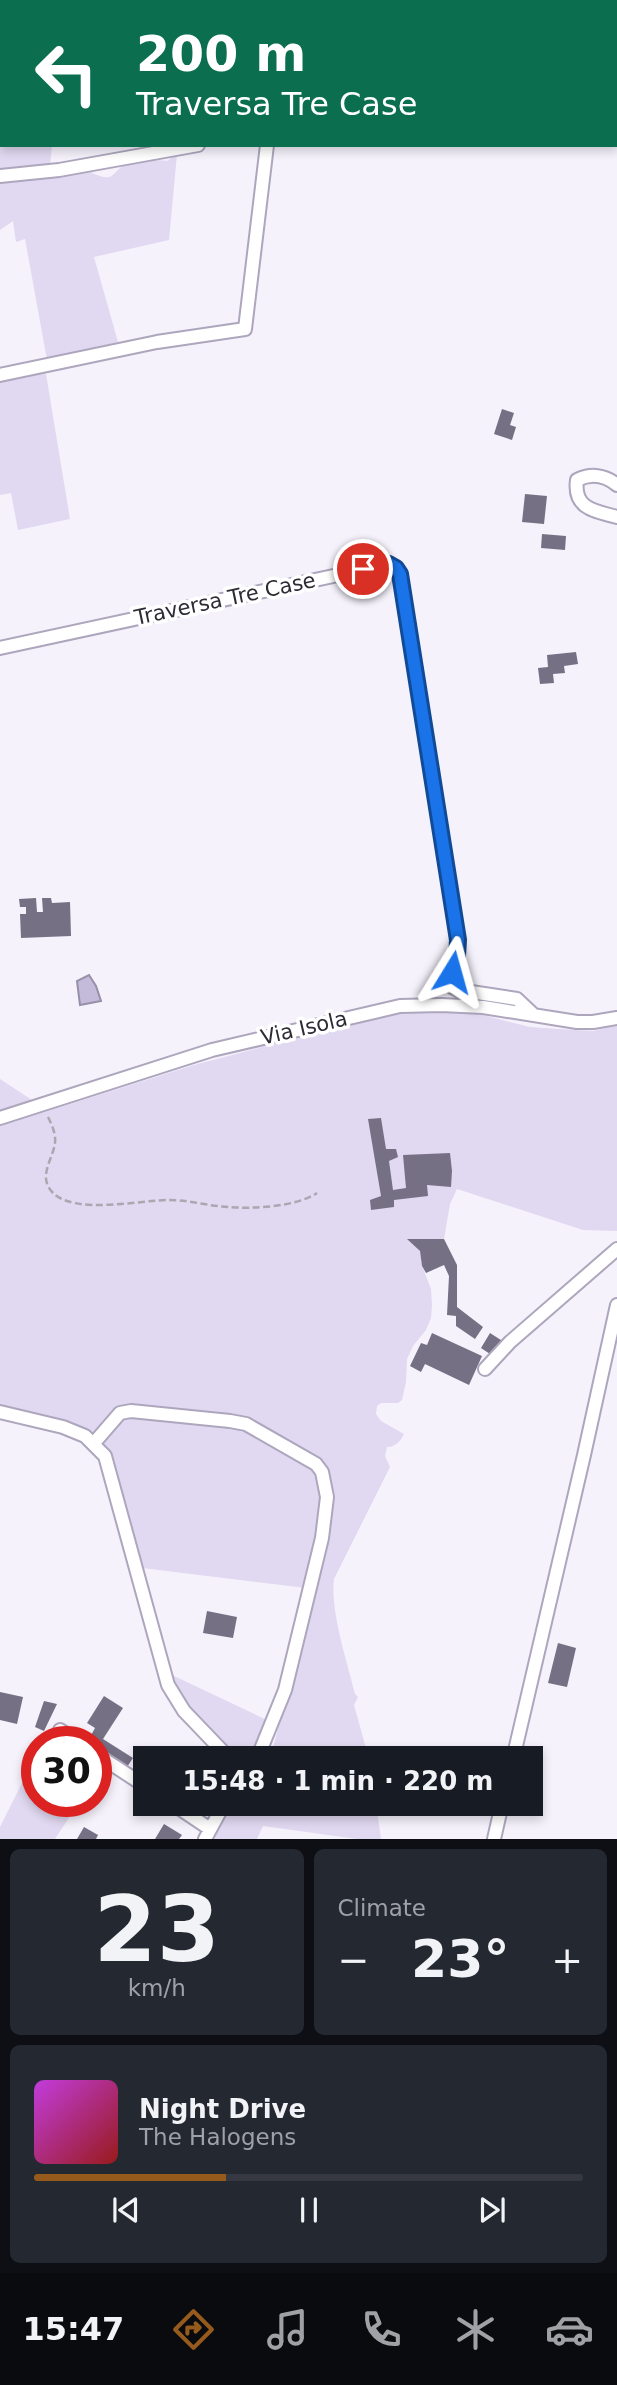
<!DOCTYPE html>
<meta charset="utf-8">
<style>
body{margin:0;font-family:"DejaVu Sans",sans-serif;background:#242831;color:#f1f3f6;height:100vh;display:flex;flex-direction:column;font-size:26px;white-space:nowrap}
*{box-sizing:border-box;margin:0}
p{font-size:23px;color:#9ea1a6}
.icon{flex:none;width:38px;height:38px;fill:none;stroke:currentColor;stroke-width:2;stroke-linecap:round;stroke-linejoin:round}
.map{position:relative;height:1839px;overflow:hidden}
.panel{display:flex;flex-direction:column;gap:10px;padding:10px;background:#0d0f14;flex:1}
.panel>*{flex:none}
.top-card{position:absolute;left:0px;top:0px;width:618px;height:147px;box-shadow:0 4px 10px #0003;background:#0b6e4f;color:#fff;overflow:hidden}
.speed{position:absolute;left:21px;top:1726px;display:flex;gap:14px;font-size:35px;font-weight:700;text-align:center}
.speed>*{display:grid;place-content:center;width:91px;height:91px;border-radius:50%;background:#171b24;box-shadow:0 4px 10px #0003;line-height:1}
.speed .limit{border:10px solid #d22;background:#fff;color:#111}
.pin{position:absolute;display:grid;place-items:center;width:60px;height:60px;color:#fff;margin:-30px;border:4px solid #fff;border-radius:50%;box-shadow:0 2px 7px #0007}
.me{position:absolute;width:77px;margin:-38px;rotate:8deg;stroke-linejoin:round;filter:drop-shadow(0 0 5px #0008)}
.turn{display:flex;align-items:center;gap:24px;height:147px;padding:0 21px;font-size:32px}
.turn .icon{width:91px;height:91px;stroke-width:2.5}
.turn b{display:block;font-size:49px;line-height:60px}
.big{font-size:52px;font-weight:700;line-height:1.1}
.panel .widget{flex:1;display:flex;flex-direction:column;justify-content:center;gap:10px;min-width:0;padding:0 24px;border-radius:10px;background:#242831}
.panel .dial{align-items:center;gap:0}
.dial b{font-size:91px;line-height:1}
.song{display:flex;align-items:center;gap:21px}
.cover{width:84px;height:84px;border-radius:10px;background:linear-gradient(135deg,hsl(290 70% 55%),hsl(0 70% 35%))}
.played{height:7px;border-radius:4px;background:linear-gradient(90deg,#965a1c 35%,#363941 35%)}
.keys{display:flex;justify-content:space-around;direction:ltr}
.heat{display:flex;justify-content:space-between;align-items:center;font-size:38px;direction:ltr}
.panel .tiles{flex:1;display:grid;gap:10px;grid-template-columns:1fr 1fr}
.widget:last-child{grid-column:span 2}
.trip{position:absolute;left:133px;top:1746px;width:410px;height:70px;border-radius:0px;background:#171b24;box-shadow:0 4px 10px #0003;font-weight:700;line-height:70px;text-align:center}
.tabs{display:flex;height:112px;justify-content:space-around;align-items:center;background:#090b0e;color:#9ea1a6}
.tabs .icon{width:49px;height:49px}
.tabs .active{color:#965a1c}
.tabs b{font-size:32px;color:#f1f3f6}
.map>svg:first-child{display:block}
</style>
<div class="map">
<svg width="617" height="1839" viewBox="0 0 617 1839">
<rect width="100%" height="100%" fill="#f5f2fc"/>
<path fill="#e1d9f1" d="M0,0H2V145H52L50,167L0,171Z
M177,154L169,240L94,257L118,342L47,360L25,239L16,242L13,221L0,230V183L90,172C118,185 109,171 129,163C143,159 154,160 167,161Z
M46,374L70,519L18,530L11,493L0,495V381L24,375Z
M401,1011L479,1014L530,1027L558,1029L594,1031L617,1024V1231L583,1230L457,1189L450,1204L444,1239H408L420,1251L422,1266L431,1289L432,1305L431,1318L426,1330L413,1346L407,1359L406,1382L402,1400L398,1403H381L377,1406L376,1414L381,1421L404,1434C401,1441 395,1447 387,1447L385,1456L390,1467L334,1579C330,1611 347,1661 355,1694L358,1697L354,1705L369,1759H270L329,1536C332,1511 337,1485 323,1462L253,1423L122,1407L96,1433L92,1434L60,1421L0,1405V1126L194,1065Z
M0,1079L32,1100L0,1111Z
M133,1416L242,1428L314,1470C331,1506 313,1551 306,1588L142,1568L115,1466L101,1446L120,1419Z
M172,1675L269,1721L252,1759C218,1753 183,1705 172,1675Z
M37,1753V1801H80L55,1839H0V1827Z
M230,1804H376L381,1839H357L263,1826L257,1839H210Z"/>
<path fill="#c4bbda" stroke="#9790a8" stroke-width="2" d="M89,975L96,986L101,1001L80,1005L77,981Z"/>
<path fill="#767085" d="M502,409L514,413L510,425L516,427L512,440L494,434Z
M525,494L547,496L544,524L522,522Z
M542,534L566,536L565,550L541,548Z
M576,652L578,664L564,666L565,673L553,674L554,683L540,684L538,668L548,667L547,655Z
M36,898L37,912H43L42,898H51L52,903L70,902L71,936L21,938L20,914H26V907H20L19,899Z
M381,1118L386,1149H396L398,1157L389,1161L393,1190L406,1188L403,1155L450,1153L452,1171L451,1187L427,1185L428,1196L394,1200V1207L371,1210L370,1200L381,1196L368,1119Z
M407,1239H444L457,1265V1307L483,1327L475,1339L456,1326V1316L447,1315L449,1276L444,1265L426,1273L422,1266L420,1251Z
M432,1333L482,1356L469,1385L425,1364L421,1372L410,1366L421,1343L427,1345Z
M490,1333L504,1342L490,1354L481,1348Z
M207,1611L237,1617L233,1638L203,1633Z
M558,1643L576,1648L567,1687L548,1683Z
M0,1692L23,1697L17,1724L0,1720Z
M104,1696L123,1708L103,1739L133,1758L127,1767L96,1747V1741H88L95,1728L87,1723Z
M44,1701L57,1704L44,1731L35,1727Z
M164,1824L182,1835L179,1839H155Z
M84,1827L98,1835L96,1839H77Z"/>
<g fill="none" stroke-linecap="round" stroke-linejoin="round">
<defs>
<path id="minor" d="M0,176L59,170L198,145
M0,375L157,342L245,329L267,145
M617,485C605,475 591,473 577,480C573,509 595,511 617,517
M0,648L389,564L396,567L400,574L458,940C457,956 450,972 452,987L458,990L517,999L534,1015
M0,1118L212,1050L400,1006L441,1005L483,1007L577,1022H593L617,1018
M485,1369L510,1342L617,1249
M0,1412L63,1427L85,1436L105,1456L168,1685L184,1711L230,1759
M94,1443L120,1413L131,1411L230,1421L246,1424L316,1464L322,1472L327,1497L322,1538L285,1690L257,1759
M60,1730L77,1741
M96,1754L145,1786
M513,1759L584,1455L617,1305
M173,1804L210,1829
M205,1839L224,1804
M494,1839L502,1804"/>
</defs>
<use href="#minor" stroke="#ada6bd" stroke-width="16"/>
<path stroke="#aaa7b1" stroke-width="2.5" stroke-dasharray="7 3.5" stroke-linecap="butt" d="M48,1117C52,1125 56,1134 55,1143C53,1159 37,1177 53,1193C75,1215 140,1200 169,1200C189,1200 208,1206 228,1207C253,1209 296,1207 317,1193"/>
<use href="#minor" stroke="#fff" stroke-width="12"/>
</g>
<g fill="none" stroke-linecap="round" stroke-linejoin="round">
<defs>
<path id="route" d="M363,569L389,564L396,568L400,574L458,940L457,956L452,972"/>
</defs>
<use href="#route" stroke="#114b97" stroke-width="18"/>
<use href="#route" stroke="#1a73e8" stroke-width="12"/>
</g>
<g text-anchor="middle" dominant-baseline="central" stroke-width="7" stroke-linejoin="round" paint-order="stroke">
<g font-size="21" fill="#2e2b35" stroke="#fff">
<text transform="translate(225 599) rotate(-12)">Traversa Tre Case</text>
<text transform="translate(304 1028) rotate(-13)">Via Isola</text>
</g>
</g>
</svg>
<div class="speed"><div class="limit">30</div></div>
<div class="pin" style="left:363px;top:569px;background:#d93025"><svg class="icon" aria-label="arrive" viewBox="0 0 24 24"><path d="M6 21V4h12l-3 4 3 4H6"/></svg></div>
<svg class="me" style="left:452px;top:972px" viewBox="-20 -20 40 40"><path d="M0-17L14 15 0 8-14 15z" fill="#1a73e8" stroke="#fff" stroke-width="4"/></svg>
<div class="trip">15:48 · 1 min · 220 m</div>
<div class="top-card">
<div class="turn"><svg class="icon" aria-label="left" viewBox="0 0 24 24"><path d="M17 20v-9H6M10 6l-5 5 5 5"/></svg><div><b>200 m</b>Traversa Tre Case</div></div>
</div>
</div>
<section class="panel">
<div class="tiles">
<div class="widget dial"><b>23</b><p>km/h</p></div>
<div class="widget"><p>Climate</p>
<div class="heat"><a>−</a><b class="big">23°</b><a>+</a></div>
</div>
<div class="widget">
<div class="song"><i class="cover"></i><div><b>Night Drive</b><p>The Halogens</p></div></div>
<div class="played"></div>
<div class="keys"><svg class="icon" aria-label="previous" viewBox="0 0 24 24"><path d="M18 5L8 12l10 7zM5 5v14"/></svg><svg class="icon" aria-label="pause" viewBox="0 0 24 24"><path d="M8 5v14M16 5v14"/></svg><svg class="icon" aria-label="next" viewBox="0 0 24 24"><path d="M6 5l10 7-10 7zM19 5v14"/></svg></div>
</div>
</div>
</section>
<nav class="tabs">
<b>15:47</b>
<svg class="icon active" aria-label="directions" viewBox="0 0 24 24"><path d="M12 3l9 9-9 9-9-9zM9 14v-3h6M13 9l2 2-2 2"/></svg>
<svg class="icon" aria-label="music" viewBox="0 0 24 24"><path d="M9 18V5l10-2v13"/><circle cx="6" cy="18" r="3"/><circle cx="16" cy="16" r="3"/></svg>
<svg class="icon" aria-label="phone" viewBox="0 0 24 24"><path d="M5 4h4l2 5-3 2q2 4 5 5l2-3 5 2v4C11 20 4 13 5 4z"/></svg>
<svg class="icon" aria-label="climate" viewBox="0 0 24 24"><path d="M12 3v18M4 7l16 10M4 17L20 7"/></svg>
<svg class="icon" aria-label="car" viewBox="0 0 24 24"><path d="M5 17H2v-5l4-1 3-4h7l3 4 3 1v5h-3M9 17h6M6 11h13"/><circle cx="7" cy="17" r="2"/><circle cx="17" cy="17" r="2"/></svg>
</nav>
